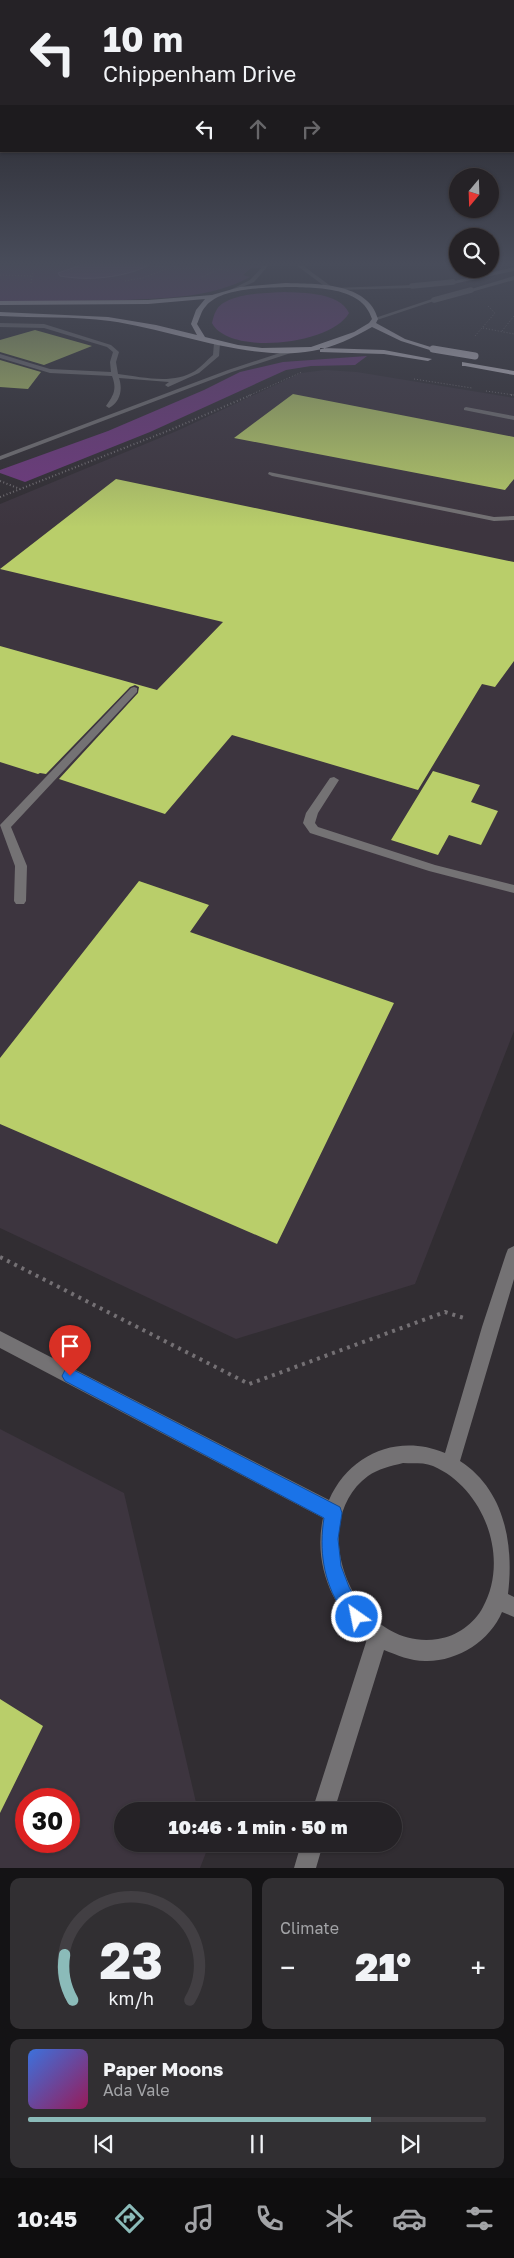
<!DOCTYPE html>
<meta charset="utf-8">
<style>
body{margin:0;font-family:"Golos Text",sans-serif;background:#312f32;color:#f1f3f6;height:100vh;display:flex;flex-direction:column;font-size:19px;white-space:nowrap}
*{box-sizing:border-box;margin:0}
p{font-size:16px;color:#a3a4a7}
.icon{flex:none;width:28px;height:28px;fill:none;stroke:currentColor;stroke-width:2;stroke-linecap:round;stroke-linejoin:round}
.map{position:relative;height:1868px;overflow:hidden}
.sheet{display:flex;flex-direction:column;gap:10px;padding:10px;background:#141315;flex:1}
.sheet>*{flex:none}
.banner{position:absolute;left:0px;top:0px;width:515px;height:152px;box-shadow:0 1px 4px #0004,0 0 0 1px #423f43;background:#252226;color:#f1f3f6;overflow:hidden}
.needle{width:32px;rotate:199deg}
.controls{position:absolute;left:449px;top:168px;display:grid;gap:10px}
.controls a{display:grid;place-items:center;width:50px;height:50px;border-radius:50%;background:#252226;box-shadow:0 1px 4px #0004,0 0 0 1px #423f43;font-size:25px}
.speed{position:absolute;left:15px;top:1788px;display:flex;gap:10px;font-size:25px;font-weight:700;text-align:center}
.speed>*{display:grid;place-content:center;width:65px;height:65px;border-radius:50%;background:#252226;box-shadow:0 1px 4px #0004,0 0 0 1px #423f43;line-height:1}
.speed .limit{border:8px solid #d22;background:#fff;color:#111}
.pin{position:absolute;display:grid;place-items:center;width:42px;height:42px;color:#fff;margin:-51px -21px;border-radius:50% 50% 50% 0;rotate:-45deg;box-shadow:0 0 5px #0007}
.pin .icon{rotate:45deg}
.me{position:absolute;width:55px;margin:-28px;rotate:327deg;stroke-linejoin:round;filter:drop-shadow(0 0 4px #0008)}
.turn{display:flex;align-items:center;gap:18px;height:105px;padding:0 20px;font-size:22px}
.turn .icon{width:65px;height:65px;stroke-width:2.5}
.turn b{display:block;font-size:35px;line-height:42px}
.lanes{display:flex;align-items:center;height:48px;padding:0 20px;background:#0003;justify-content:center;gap:25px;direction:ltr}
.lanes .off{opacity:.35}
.big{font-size:38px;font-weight:800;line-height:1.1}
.sheet .tile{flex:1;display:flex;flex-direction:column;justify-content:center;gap:8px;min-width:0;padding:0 18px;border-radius:10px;background:#312f32}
.sheet .dial{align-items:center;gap:0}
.dial svg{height:130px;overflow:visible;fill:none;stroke:#423f43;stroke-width:7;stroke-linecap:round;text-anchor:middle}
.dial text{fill:#f1f3f6;stroke:none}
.song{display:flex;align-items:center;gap:15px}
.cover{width:60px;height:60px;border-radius:8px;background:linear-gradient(135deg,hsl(220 70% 55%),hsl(330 70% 35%))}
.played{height:5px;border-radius:2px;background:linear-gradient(90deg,#8bbbb9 75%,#423f43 75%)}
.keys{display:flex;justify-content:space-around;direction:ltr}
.heat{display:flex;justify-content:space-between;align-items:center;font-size:28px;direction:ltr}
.sheet .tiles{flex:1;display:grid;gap:10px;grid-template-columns:1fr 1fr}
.tile:last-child{grid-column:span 2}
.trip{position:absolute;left:114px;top:1802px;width:288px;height:50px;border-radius:25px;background:#252226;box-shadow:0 1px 4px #0004,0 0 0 1px #423f43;font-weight:800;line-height:50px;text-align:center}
.dock{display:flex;height:80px;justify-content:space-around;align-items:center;background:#0f0e0f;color:#a3a4a7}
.dock .icon{width:35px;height:35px}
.dock .selected{color:#8bbbb9}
.dock b{font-size:22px;color:#f1f3f6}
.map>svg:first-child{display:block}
</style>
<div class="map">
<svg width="514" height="1868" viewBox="0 0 514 1868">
<rect width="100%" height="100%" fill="#312d32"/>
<path fill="#3d353f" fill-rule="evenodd" d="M325,370L357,372L514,398V1031L415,1284L236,1339L0,1228V504L179,430L301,373Z
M0,1429L124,1493L198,1811H122V1844H205L207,1850L200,1868H0ZM26,1799H69V1841H26Z"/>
<path fill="#60336c" d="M0,265H264L262,268H251L243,275L250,277C211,298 167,298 123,300C82,301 41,301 0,301Z"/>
<path fill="#713981" d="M284,292C304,293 339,292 349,313C331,345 229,356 212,323C213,319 214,314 216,311C225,293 267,293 284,292Z
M367,356L355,365L311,366L286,370L150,432L25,482L0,473V470L108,431L204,390L240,372L283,362Z"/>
<path fill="#7a418a" stroke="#9a71a5" d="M81,265H149C124,278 88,281 60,276L58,273Z"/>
<path fill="#b9ce6a" d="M35,330L92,346L44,365L0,352V340Z
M0,360L41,372L28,389L0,387Z
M293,394L514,437V479L505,490L234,438Z
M116,479L514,562V661L495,687L482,684L418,790L232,735L165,814L59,779L138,693L139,687L135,685L130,687L46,774L40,773L38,774L0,762V646L157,690L223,622L0,569Z
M433,771L480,785L471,802L498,811L481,845L449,835L438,855L391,840Z
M139,881L209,905L190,932L394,1003L277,1244L0,1124V1058Z
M0,1699L43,1726L0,1813Z"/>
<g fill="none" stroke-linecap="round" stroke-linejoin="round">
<path stroke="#747074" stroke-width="1" stroke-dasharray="1 2" stroke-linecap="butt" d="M147,265L167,268
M174,268L219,269L224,265
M0,275L32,276
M202,277L219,269L229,271
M125,281L142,278L177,265
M31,283L34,265
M483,328L514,334
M502,331L514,316
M475,336L495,313L487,305
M414,379L472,388
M486,391L514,395
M248,396L302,372"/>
<path stroke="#747074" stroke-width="2" stroke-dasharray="1 2.5" stroke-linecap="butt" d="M511,395H514
M0,481L20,489
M0,497L170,430L251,395"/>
<path stroke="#747074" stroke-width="4" stroke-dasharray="3 5" stroke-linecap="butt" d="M0,1257L249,1384L445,1312L467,1319"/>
<path fill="#747274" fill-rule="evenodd" d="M264,265H269L254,282L228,293V291L250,280Z
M296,265H302L332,287L327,288Z
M514,267V271L453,284L450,282Z
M514,276V280L471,292L468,290Z
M414,285L412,288L336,290L333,288Z
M432,299L437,300L377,320L372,319Z
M0,323L44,324L111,345L119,352L116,362L118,374C143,377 172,385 195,371C201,367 207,360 213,355L214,343L217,341L220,343L219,356L199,373L168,387L165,385L169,382L119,378C123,390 120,402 109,408L106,406C114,395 117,389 112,376L50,373L0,358V354L50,369L111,372L110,362L113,352L107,347L44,328L0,327Z
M295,348L297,351L232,372L0,460V456L228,370Z
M466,407L514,416V420L464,410V408Z
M269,472L494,517L514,516V520L494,521L272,476L268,474Z
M134,687L137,688V692L11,827L27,866L26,901L24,904H16L14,901L15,866L0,825L131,688Z
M334,777L339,780L318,813L315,823L318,827L435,865L514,885V893L429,871L310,833L303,823L306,813L330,778Z
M514,1246V1279L460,1461C505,1490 514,1545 508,1594L514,1597V1617L502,1612C490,1641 457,1662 425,1661C410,1661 397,1655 384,1650L334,1811H312L367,1639C332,1609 313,1564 323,1518L0,1348V1331L329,1500C349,1454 398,1433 445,1453L482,1327L506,1254L508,1249ZM403,1463C413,1464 423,1462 433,1466C484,1488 510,1558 483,1607C474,1624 457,1636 438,1639C355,1652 303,1524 368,1476C378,1469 391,1466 403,1463Z
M301,1844H323L316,1868H294Z"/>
<path fill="#d3ced5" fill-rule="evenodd" d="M285,283C316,284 368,282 378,319L376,323L405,339L437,349L433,351L401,341L372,327C355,337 332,348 312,351C249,362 174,330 110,321C74,316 36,318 0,316V312L108,317L156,325L197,335L191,324L196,310L205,299L148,304L0,305V301L148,300L212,295L240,287ZM285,287C313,288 362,285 372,319L369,323L354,332L311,347L262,348L238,345L205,337L197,324C200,318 201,311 206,306C221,288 263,288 285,287Z
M323,348L384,350L432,359L428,361L384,354L320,352V348Z
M462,362L514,371V375L465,366H462Z"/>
<path stroke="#747274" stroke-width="5.5" d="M412,286L453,282
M434,300L471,290"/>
<path stroke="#d3ced5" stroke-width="7" d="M433,349L475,356"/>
</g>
<linearGradient id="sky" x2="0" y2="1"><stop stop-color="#1b191c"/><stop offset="0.5" stop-color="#484c5a"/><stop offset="1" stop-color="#484c5a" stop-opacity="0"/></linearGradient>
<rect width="514" height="527" fill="url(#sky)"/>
<path fill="#1a73e8" stroke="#114b97" d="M70,1368L340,1507L342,1513L338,1539L341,1566L349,1587L366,1617L363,1623L357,1626C349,1623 346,1616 341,1609C323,1580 319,1550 324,1518L65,1381L62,1376L65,1370Z"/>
</svg>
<div class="controls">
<a><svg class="needle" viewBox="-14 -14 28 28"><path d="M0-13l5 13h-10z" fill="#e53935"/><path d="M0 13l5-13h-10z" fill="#a3a4a7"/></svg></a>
<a><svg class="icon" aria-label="search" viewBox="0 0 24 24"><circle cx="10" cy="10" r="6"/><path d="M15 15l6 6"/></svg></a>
</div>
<div class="speed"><div class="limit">30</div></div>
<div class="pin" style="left:70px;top:1376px;background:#d93025"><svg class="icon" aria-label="arrive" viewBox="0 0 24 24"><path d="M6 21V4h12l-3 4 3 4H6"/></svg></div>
<svg class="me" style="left:357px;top:1617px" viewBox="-20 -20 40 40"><circle r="17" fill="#1a73e8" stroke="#fff" stroke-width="3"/><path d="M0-11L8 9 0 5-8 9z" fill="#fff"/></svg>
<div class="trip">10:46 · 1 min · 50 m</div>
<div class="banner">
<div class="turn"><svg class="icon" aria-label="left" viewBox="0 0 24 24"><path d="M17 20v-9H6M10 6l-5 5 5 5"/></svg><div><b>10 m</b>Chippenham Drive</div></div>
<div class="lanes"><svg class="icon" aria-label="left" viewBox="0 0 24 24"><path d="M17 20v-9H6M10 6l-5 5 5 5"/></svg><svg class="icon off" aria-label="ahead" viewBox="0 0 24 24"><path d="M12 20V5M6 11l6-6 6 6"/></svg><svg class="icon off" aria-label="right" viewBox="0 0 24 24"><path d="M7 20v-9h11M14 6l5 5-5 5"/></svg></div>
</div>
</div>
<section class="sheet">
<div class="tiles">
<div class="tile dial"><svg viewBox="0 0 100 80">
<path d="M14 69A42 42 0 1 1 86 69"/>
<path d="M14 69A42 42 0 0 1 9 41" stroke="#8bbbb9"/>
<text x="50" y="56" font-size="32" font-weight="700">23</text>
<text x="50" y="72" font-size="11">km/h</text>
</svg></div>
<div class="tile"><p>Climate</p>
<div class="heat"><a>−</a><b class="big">21°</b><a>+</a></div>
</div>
<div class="tile">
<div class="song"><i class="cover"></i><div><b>Paper Moons</b><p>Ada Vale</p></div></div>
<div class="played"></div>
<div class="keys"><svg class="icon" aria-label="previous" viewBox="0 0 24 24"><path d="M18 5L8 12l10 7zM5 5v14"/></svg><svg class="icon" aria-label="pause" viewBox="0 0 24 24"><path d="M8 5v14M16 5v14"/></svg><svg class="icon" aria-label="next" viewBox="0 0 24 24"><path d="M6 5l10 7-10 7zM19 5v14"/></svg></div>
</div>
</div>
</section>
<nav class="dock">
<b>10:45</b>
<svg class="icon selected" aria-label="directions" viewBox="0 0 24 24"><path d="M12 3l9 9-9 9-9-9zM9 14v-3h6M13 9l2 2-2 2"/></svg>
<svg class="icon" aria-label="music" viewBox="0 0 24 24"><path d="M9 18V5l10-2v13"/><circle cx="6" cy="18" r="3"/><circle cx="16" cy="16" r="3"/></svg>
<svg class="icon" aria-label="phone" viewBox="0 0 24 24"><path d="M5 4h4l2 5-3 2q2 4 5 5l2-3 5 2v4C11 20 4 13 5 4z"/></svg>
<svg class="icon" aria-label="climate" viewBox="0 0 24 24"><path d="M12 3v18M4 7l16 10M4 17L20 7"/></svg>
<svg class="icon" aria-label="car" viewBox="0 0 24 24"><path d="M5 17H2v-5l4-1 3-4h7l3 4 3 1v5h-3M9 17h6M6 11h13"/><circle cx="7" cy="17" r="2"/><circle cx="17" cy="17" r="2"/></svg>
<svg class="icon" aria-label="filters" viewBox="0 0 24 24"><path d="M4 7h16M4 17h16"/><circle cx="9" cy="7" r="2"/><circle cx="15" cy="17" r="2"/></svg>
</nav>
